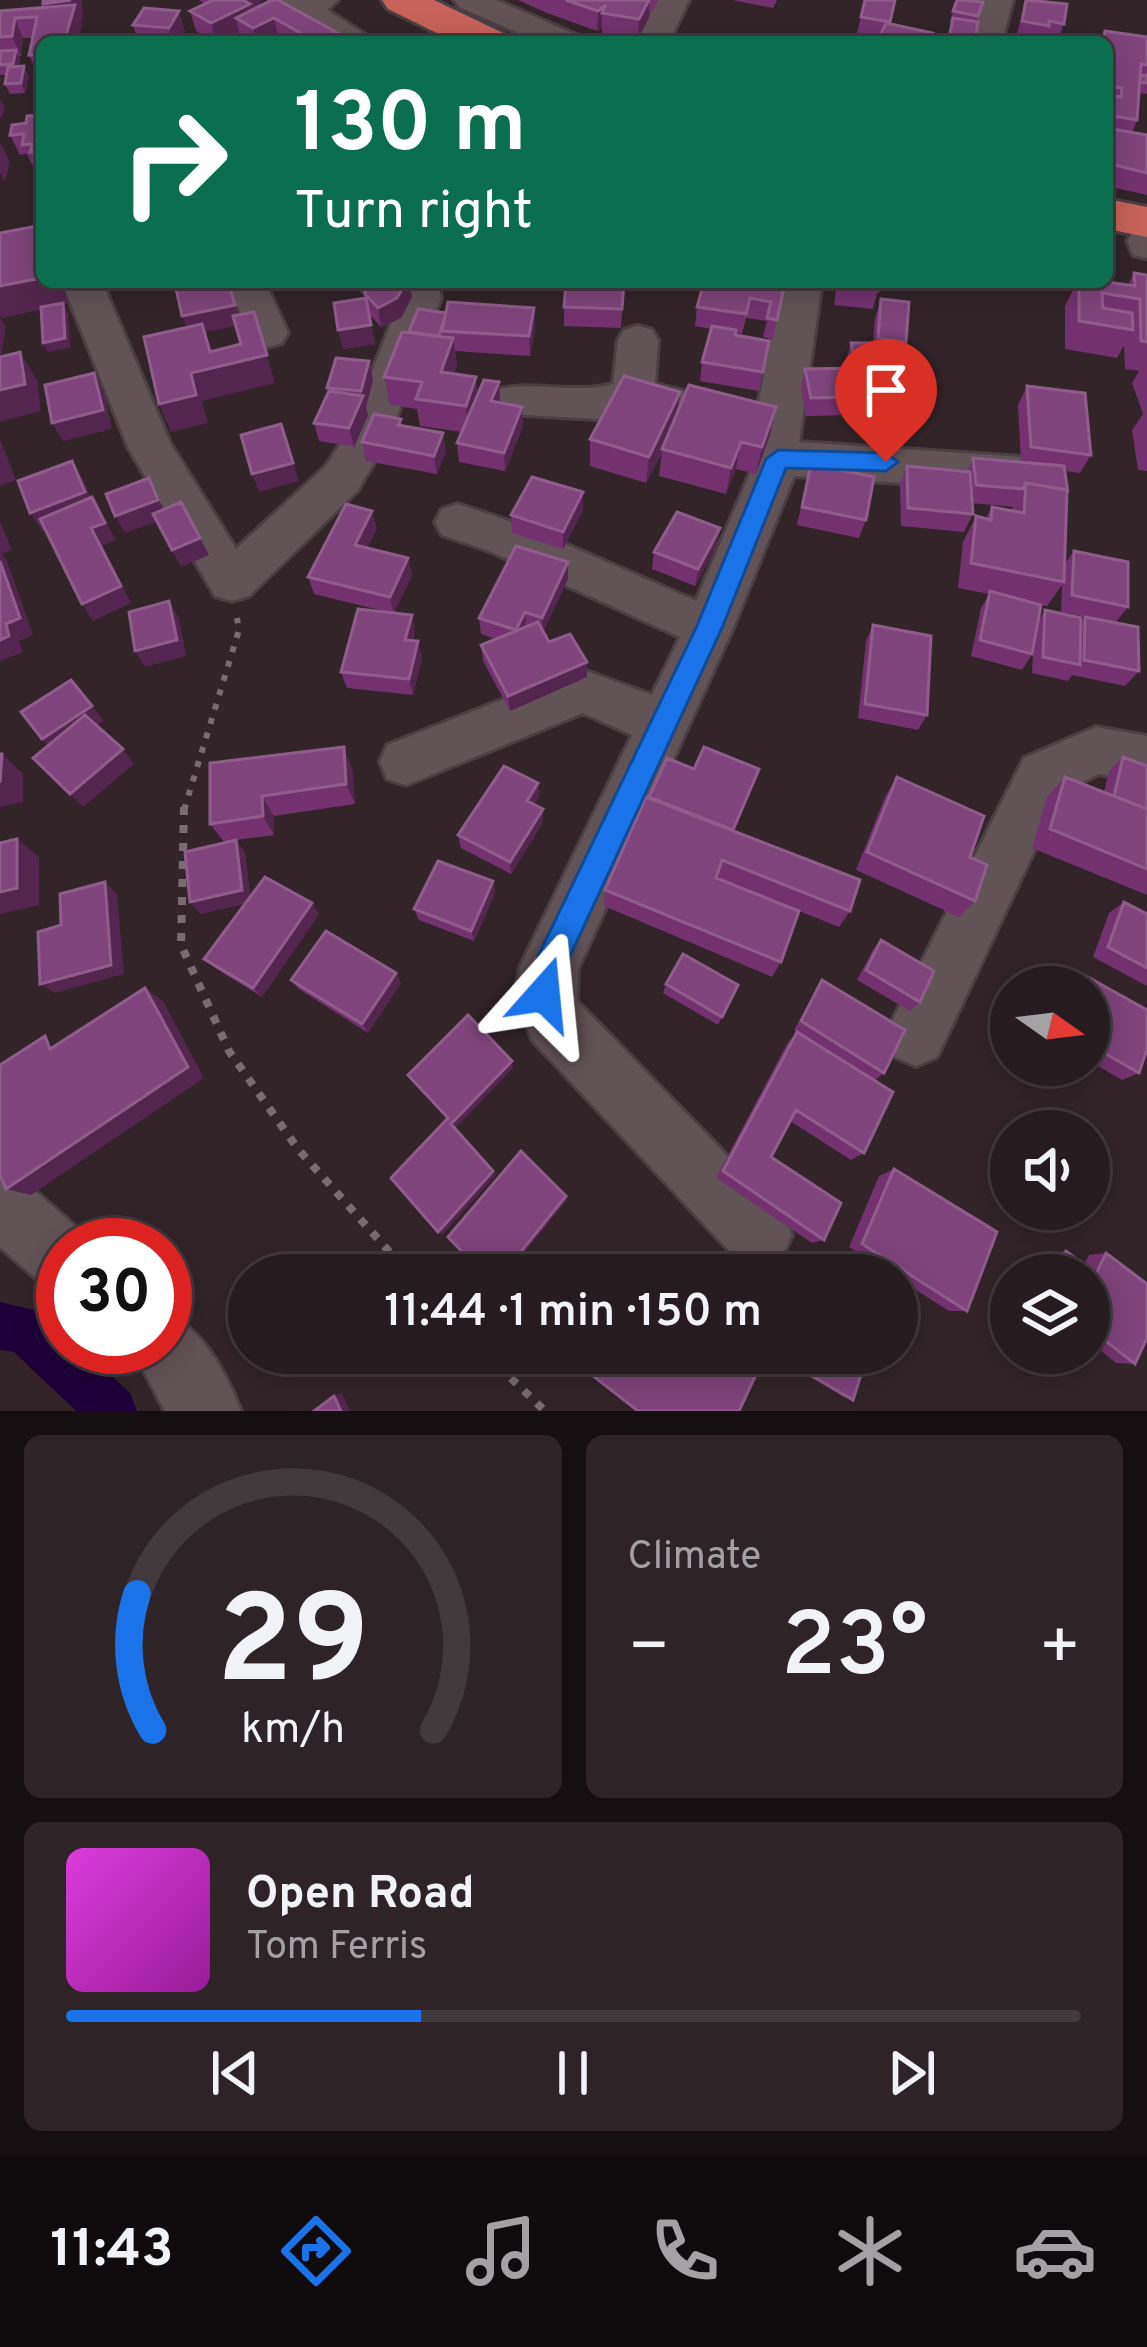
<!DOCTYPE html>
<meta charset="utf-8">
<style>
body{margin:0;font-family:Overpass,sans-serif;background:#2e2428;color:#f1f3f6;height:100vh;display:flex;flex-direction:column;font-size:45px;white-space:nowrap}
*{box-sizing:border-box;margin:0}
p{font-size:39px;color:#a4a1a4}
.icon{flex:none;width:66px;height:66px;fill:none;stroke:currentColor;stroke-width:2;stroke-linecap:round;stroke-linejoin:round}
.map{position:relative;height:1411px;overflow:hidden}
.panel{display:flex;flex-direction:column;gap:24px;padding:24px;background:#150f11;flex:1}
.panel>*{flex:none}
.hud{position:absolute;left:36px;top:36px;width:1077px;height:252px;border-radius:18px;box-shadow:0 6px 30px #0003,0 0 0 3px #42393d;background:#0b6e4f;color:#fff;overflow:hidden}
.needle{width:78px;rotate:104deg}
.buttons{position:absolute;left:990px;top:966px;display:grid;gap:24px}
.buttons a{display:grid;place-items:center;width:120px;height:120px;border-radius:50%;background:#261b1f;box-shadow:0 6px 30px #0003,0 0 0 3px #42393d;font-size:60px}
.speed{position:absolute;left:36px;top:1218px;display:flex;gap:24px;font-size:60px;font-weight:700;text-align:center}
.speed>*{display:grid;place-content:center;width:156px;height:156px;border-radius:50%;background:#261b1f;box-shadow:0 6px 30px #0003,0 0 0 3px #42393d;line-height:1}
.speed .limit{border:18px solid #d22;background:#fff;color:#111}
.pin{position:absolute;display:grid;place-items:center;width:102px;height:102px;color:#fff;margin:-123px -51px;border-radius:50% 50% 50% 0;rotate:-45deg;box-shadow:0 0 12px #0007}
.pin .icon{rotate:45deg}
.me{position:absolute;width:132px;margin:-66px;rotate:18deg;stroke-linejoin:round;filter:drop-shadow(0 0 9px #0008)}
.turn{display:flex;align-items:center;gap:42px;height:252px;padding:0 60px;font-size:54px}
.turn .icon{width:156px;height:156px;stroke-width:2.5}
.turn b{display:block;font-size:84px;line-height:102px}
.big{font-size:90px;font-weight:600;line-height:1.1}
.panel .card{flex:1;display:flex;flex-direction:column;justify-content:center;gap:18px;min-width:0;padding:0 42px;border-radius:18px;background:#2e2428}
.panel .dial{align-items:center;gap:0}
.dial svg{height:312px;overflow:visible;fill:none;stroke:#42393d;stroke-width:7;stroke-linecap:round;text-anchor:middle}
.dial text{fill:#f1f3f6;stroke:none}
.song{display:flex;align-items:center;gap:36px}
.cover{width:144px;height:144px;border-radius:18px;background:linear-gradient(135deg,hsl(300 70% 55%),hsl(300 70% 35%))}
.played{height:12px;border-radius:6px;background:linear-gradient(90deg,#1a73e8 35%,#42393d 35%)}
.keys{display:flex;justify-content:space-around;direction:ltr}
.heat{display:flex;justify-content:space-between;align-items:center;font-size:66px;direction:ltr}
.panel .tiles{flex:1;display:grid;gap:24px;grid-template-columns:1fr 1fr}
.card:last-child{grid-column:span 2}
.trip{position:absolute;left:228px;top:1254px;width:690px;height:120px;border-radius:60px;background:#261b1f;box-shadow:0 6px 30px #0003,0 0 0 3px #42393d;font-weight:600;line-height:120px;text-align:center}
.dock{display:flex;height:192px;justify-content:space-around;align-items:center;background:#0f0b0c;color:#a4a1a4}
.dock .icon{width:84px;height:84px}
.dock .active{color:#1a73e8}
.dock b{font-size:54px;color:#f1f3f6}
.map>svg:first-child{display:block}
</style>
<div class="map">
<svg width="1147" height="1411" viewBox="0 0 1147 1411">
<rect width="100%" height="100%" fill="#322429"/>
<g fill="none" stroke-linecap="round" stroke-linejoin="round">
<path fill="#1f003a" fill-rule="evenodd" d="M0,1302L42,1312L63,1331V1347H80L130,1393L137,1411H76L14,1352L0,1350Z"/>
<defs>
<path id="minor" d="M270,0H338L327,10L377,42H337L303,23L266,42H226L280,9Z
M454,0H496L577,35L582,42H539L459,7Z
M657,0H689L669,42H637Z
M981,0H1013L1002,42H970Z
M1147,229V258L1133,255L1127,241L1133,232Z
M62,282H102L170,443L236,549L326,466L348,432L401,298L398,282H438L441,298L390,435L358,490L249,596L232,601L215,596L128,447Z
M191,282H265L288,333L282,343L268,347L254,343L234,299L197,291Z
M782,282H822L799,442L1035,458L1051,463L1057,475L1051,487L1035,492L794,476L733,628L578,969L577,1001L782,1212L792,1235L782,1258L759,1268L736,1258L532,1040L515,994L520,967L632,735L583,713L406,785L387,779L380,762L387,745L581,669L652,695L680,637L492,552L442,535L435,522L442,509L458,504L524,526L696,601L756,459L754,426Z
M638,326L652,330L658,340L655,384L691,393L697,404L691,415L676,419L633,409L597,419L492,413L486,402L492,391C531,379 574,395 613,384L618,340L624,330Z
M1096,727L1147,736V782L1099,774L1062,792L937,1057L916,1066L895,1057L886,1036L895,1015L1024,758Z
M0,1171L23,1180L86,1236L90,1245H63V1292L40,1282L0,1247Z
M165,1313C203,1328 226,1373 241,1411H165L131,1347H165Z"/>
<path id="highway" d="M382,0H434L503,33L509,42H455L388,9Z
M1107,199L1147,207V237L1107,229Z"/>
</defs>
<use href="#minor" stroke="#4a3f43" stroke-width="6"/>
<use href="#highway" stroke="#4a3f43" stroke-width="6"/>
<path stroke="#786c70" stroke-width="6" stroke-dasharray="6 9" stroke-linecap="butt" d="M184,810L239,630L237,618"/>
<path stroke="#786c70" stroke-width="8" stroke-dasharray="8 10" stroke-linecap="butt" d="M184,807L181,945L229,1051L298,1149L410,1275
M485,1353L545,1411"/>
<use href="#minor" fill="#625357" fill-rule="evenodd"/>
<use href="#highway" fill="#c7635a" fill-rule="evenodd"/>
</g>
<path fill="#73326f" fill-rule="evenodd" d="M43,0H81L83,19L80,20L82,25L77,42H42V75H38L29,55L32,38H23L21,56H19L20,60L19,66L29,76L25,93L10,94L5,84L7,75H0V11L44,8Z
M199,0H260L261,6L354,42H242L239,32L219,42H214L196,31L190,11L205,4Z
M518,0H658L652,12H649V17L638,39L602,33V28L597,31L547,13Z
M732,0H777L773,8Z
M865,0H895L889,24L933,33L931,42H879L856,37Z
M957,0L983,2L976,22L975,42H947L952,21H950Z
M1026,0L1064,24L1057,42L1015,41Z
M144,8L185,31L179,42H116L137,37L133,25Z
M1105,31L1147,37V94L1139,93L1137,120L1132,133L1147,135V195L1107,186V42H1100Z
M42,115V172H40L36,165H32L27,154L20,155L10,135Z
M1134,273L1147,275V471L1138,470L1132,430L1143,414L1132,383L1139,371L1125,369L1124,345L1117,358L1065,349V306L1077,282H1107L1128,285Z
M353,282H409L412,297L401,318L381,327L369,314L375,344L343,349L366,298Z
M624,282L621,328L564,326V307Z
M785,282L773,339L763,337L767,321L746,318L742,334L735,333V335L769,341L759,391L700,381L702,362L711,329L695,326L697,307Z
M837,282H880L873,309L834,305Z
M881,299L906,342L900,361L885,359L891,386L885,405H860L857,415L806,416L801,388L805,369L847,368L845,363L851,343H873L875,318Z
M534,308L535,327L530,356L455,351L457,366L454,374L478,395L500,401V403L522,407L523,426L505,471L459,462L457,443L462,432L420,426L417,409L390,405L384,377L409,332L446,313Z
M369,361L373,380L366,407L368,415L354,447L319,441L314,423L328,392L327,388Z
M1027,386L1091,455L1080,473L1065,471L1064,565L1074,551L1128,607L1115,623L1139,671L1125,686L1072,675L1068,681L1032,673L1033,653L1022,670L971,656L981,608L989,594L958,588L963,542L976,516L986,518L992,507L1012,511L1013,507L972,503L973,514L964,532L901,526L900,484L907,466L967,472L973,458L1021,462L1018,405ZM1062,585L1061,612L1085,617L1081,623L1045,610L1039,620L1036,604L1047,606Z
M680,392L678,411L770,435L756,474L736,469L726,494L659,476L662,452L646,483L590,466V439Z
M401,419L402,425L446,451L437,474L366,461L362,442Z
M811,464L866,520L859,538L797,525Z
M583,510L563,549L512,533L511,515Z
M377,528L367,548L408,558L412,575L394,613L415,631L413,641L422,657L413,695L347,688L341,672L388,612L314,594L308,577Z
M720,528L716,546L695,586L652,569L654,552Z
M568,579L543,632L549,642L587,662V677L510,711L483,661L481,645L496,639L481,634L479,618Z
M873,625L927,715L918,730L858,718L866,641Z
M1123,757L1147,766V895L1032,848L1047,797L1065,777L1104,792L1109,771Z
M210,763L352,768L355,804L274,816V835L236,840L245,853L250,897L319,914L262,997L215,968L204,959L246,903L200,914L224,842L210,824Z
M694,769H759L734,831L850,911L839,927L716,878L781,962L772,977L604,906L605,890Z
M897,777L970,857L975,901L959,917L856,870L885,797Z
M538,783L539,797L534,804L543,822L511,874L461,848L458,835Z
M493,881L495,893L474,941L419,920L414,909Z
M1124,902L1147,914V986L1093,957L1109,913Z
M881,940L920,1002L910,1011L857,980L873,950Z
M1077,971L1147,1010V1049L1139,1073L1122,1080L1089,1061V987H1060L1063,980Z
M396,973L401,983L368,1033L299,989L291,980Z
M822,980L884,1073L875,1080L794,1030Z
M666,984L738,985L718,1025L663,993Z
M797,1032L864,1153L851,1160L790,1121L771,1157L824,1240L812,1243L716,1178L787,1044Z
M894,1169L967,1311H949L897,1278V1275H893L849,1247L879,1176Z
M1066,1251L1084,1265L1089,1255L1106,1253L1135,1364L1116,1363L1089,1341V1275H1039L1051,1253Z
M790,1353H868L853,1400L844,1397L786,1363Z"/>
<path fill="#54254e" d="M71,0H81L82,2L83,19L80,20L82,25L77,42H64L51,24L43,4Z
M242,0H260L263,12L236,18L239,32L216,42L211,23Z
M649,0V17L638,39L639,19Z
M606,5L602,13V28L597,31L598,11Z
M179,11L185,31L179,42H173L169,28Z
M15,18L23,38L21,56L12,36Z
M274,18L279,42H256L253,28Z
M16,50L20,60L17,74L13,64Z
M24,66L29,76L25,93L21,83Z
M0,99L5,109L0,120Z
M0,142L10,162L5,182L0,173Z
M42,278V282H64L67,304L64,305L68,313L70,348L48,352L43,343L63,305L2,318L0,315V286Z
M229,282L241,325L205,332L213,352L267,355L254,312L275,383L202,401L208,423L171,432L159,404L191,373L190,336L182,316Z
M406,282H409L412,297L401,318L381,327L378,308Z
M534,308L535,327L530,356L529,336Z
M0,317L6,327L0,360Z
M371,325L375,344L343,349L338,330Z
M453,338L457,366L445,400L441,372Z
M20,352L37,380L41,411L0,422V390Z
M369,361L373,380L366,407L368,415L354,447L349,428L363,398L361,391Z
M94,373L104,392L112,429L63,441L52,423Z
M476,377L479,405L469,433L466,406Z
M499,382L500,401L492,420L491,401Z
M680,392L677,420L646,483L649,457Z
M522,407L523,426L505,471L504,453Z
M776,407L770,435L756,474L762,447Z
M281,424L299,481L259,492L252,474Z
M443,433L446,451L437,474L434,456Z
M0,439L16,480L0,486Z
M741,442L736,469L726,494L731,468Z
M72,461L83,479L96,510L42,531L30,513Z
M149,478L167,518L125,533L115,516Z
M583,492V510L563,549V532Z
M92,497L116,540L102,546L131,603L93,621L82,604L91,528Z
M372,511L377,528L360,563L355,545Z
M0,521L12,550L2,554L7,561L33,635L19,641L23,652L0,661V640L6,624L0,561Z
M720,528L716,546L695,586L698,569Z
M200,538L209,555L181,567L172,550Z
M408,558L412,575L394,614L390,597Z
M568,562V579L542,634V618Z
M169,601L179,618L186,656L145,667L135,651Z
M525,612L526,628L517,646L516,630Z
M412,615L415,631L409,656L405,640Z
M418,641L422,657L413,695L409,679Z
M587,662V677L510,711L508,696Z
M92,706L104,721L55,753L42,739Z
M344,747L352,768L355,804L346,784Z
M123,749L134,764L83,807L70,794Z
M2,754L23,774V802L0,807V838V783Z
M538,783L539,797L528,814L527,801Z
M262,796L274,816V835L263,816Z
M543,809V822L511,874L510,862Z
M17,839L39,857V905L0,914V892Z
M236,840L245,853L251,901L200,914L190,902Z
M493,881L495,893L474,941L471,931Z
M105,882L117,894L124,974L55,993L40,984Z
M312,903L319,914L262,997L253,988Z
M396,973L401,983L368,1033L362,1024Z
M145,988L163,1001L204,1078L31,1195L6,1189Z
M512,1061L513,1068L454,1130L451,1124Z
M493,1171L496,1175L442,1235L438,1232Z
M566,1196L567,1200L506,1275H502Z
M342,1393L350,1411H341L334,1396Z"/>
<path fill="#7f447b" stroke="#905c8b" stroke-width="3" d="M43,0H71L43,4Z
M213,0H243L250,4L211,23L190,11Z
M272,0H278L354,42H316L274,18L253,28L236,18Z
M566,0H649L639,19L602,13L606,5L598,11Z
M865,0H895L890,22L861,17Z
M957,0L983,2L978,16L953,11Z
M1026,0L1067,4L1064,24L1049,21V26L1022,21Z
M75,5L64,42H42V54L29,55L37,17L15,18L12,36L0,37V11Z
M144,8L179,11L169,28L133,25Z
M953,18L978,22L975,42L949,38Z
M886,23L933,33L930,42H910L881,34Z
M1105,31L1147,37V65L1141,64L1137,120L1107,115L1108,95L1121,97L1122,88L1107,86V42H1103Z
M119,36L151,38L149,42H116Z
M16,50L13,64L0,65V51Z
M24,66L21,83L5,84L8,67Z
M1147,74V83L1140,82V75L1146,76Z
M42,115V151L30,152L32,144L22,145L24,134L10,135L12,125L26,123L27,116Z
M1107,128L1147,135V173L1107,163Z
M42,225V278L0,286V233Z
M1134,273L1147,275V342L1141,341L1140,299L1102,293L1103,308L1132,313L1133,330L1079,321V282H1107L1135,286Z
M184,282H228L235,305L182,316L175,284Z
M372,282H406L397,298L378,308L365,294L366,285Z
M566,282H624L622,309L564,307Z
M704,282H785L777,320L767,318L771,302L750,298L746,314L697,307Z
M840,282H880L879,290L840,285Z
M366,298L371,325L338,330L334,303Z
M881,299L909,302L906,342L878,338Z
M448,302L534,308L529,336L442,331Z
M63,303L65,338L43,343L41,307Z
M418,309L446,313L439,336L409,332Z
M254,312L267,355L191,373L196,395L159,404L144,337L202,324L210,352L241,344L233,316Z
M712,326L736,330L735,335L769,341L763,372L702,362Z
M402,332L453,338L441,372L476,377L466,406L416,399L422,382L384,377Z
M851,343H881L891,386H861L863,397L811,398L805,369L856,368Z
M20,352L25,384L0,390V357Z
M336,358L369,361L361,391L327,388Z
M94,373L103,410L52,423L45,385Z
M624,376L680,392L649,457L590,439Z
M484,380L499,382L491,401L522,407L504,453L457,443Z
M689,385L776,407L762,447L741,442L731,468L662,449Z
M1027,386L1085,393L1091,455L1031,447Z
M329,391L363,396L349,428L314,423Z
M374,414L401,419L398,425L443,433L434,456L362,442Z
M281,424L293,463L252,474L241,435Z
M973,458L1064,466L1068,493L1067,490L1026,483L1023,489L976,485Z
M72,461L85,492L30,513L18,481Z
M811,464L874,477L866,520L802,507Z
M907,466L970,472L973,514L908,508Z
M532,477L583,492L563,532L511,515Z
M149,478L158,500L115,516L106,494Z
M1026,483L1067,490L1064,582L971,563L976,516L991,520L992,507L1024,513Z
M92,497L105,523L91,528L121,586L82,604L40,519Z
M181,502L200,538L172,550L153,514Z
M346,504L372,511L355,545L408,558L390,597L308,577Z
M677,512L720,528L698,569L654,552Z
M516,546L568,562L542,618L525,612L516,630L479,618Z
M1074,551L1128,562V607L1072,595Z
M0,561L20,618L6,624L9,636L0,640Z
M990,591L1041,605L1032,654L980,640Z
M169,601L177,640L135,651L129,612Z
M358,609L412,615L405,640L418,641L409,679L341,672Z
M1045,610L1081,618L1080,665L1043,657Z
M1085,617L1138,627L1139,671L1084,660Z
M538,622L549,642L570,634L587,662L508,696L481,645Z
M873,625L931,636L927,715L865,704Z
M71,680L92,706L42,739L21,712Z
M85,715L123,749L70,794L33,758Z
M344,747L346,784L262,796L263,816L210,824V763Z
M704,747L759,769L733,830L649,797L667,758L694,769Z
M0,754H2L0,783Z
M1123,757L1147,766V809L1114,796Z
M504,766L538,783L527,801L543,809L510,862L458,835Z
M897,777L984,816L970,857L987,865L975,901L867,852Z
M1065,777L1147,809V869L1050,829Z
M646,797L860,880L850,911L722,860L716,878L799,911L781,962L605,890Z
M17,839V888L0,892V843Z
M236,840L242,890L190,902L185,852Z
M438,861L493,881L471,931L414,909Z
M265,877L312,903L253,988L204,959Z
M105,882L111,965L40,984L38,932L61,925L60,894Z
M1124,902L1147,914V968L1108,947Z
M326,931L396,973L362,1024L291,980Z
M881,940L934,971L920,1002L866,970Z
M683,954L738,985L722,1017L666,984Z
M1077,971L1147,1010V1049L1139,1073L1089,1044V987H1070Z
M822,980L905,1030L884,1073L801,1021Z
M145,988L188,1067L6,1189L0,1175V1065L45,1036L50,1049Z
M468,1015L512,1061L451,1124L493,1171L438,1232L391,1178L448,1118L408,1075Z
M797,1032L893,1092L864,1153L796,1110L771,1157L841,1203L824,1240L723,1171Z
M521,1151L566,1196L502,1275H484L448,1237Z
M894,1169L997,1232L967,1311L862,1244Z
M1066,1251L1096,1274L1106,1253L1147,1284V1338L1135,1364L1089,1328V1275H1054Z
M623,1264L638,1275H617Z
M573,1353H743L760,1366L739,1411H638L570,1358Z
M798,1353H868L853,1400L794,1365Z
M334,1396L341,1411H314Z"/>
<path fill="#1a73e8" stroke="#114b97" stroke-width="3" d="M778,450L886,453L898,462L886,471L786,468L722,628L564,969L556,1005L544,1010L533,1005L529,994L538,956L696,628L766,459Z"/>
</svg>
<div class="buttons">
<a><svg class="needle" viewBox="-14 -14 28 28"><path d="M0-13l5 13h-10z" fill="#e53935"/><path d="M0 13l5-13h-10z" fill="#a4a1a4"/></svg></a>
<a><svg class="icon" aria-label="sound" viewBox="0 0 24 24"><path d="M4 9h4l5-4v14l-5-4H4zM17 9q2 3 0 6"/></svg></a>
<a><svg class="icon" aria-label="layers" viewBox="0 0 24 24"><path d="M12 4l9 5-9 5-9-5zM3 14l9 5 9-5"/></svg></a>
</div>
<div class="speed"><div class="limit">30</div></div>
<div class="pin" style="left:886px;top:462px;background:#d93025"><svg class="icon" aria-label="arrive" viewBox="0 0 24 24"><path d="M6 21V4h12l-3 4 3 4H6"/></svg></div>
<svg class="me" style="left:544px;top:994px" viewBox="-20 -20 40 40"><path d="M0-17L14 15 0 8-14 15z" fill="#1a73e8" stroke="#fff" stroke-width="4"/></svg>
<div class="trip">11:44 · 1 min · 150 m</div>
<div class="hud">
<div class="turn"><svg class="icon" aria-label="right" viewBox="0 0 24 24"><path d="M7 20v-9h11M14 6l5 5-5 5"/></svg><div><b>130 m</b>Turn right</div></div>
</div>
</div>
<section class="panel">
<div class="tiles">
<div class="card dial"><svg viewBox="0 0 100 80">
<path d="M14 69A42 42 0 1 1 86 69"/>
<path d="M14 69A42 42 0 0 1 10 34" stroke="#1a73e8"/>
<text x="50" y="56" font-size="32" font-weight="700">29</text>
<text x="50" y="72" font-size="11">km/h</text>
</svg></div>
<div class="card"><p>Climate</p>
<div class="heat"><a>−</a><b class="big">23°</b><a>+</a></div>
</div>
<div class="card">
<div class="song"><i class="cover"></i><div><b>Open Road</b><p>Tom Ferris</p></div></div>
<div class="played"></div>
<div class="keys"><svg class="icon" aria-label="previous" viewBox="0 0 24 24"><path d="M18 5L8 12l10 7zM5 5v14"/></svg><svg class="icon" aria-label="pause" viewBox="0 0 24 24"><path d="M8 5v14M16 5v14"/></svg><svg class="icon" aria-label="next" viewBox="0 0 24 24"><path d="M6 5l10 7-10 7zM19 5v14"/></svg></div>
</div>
</div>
</section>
<nav class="dock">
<b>11:43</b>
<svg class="icon active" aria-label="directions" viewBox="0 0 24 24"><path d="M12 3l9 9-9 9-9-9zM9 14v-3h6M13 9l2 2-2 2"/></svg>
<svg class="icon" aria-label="music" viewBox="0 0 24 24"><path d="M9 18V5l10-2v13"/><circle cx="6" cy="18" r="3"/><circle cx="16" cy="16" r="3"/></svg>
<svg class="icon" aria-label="phone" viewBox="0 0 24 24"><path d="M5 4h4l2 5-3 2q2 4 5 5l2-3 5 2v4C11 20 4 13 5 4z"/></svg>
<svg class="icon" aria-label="climate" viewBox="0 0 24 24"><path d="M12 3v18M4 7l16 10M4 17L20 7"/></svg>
<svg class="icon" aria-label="car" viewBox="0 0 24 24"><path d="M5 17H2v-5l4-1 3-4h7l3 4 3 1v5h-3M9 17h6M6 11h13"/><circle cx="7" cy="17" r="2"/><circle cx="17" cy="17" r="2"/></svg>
</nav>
